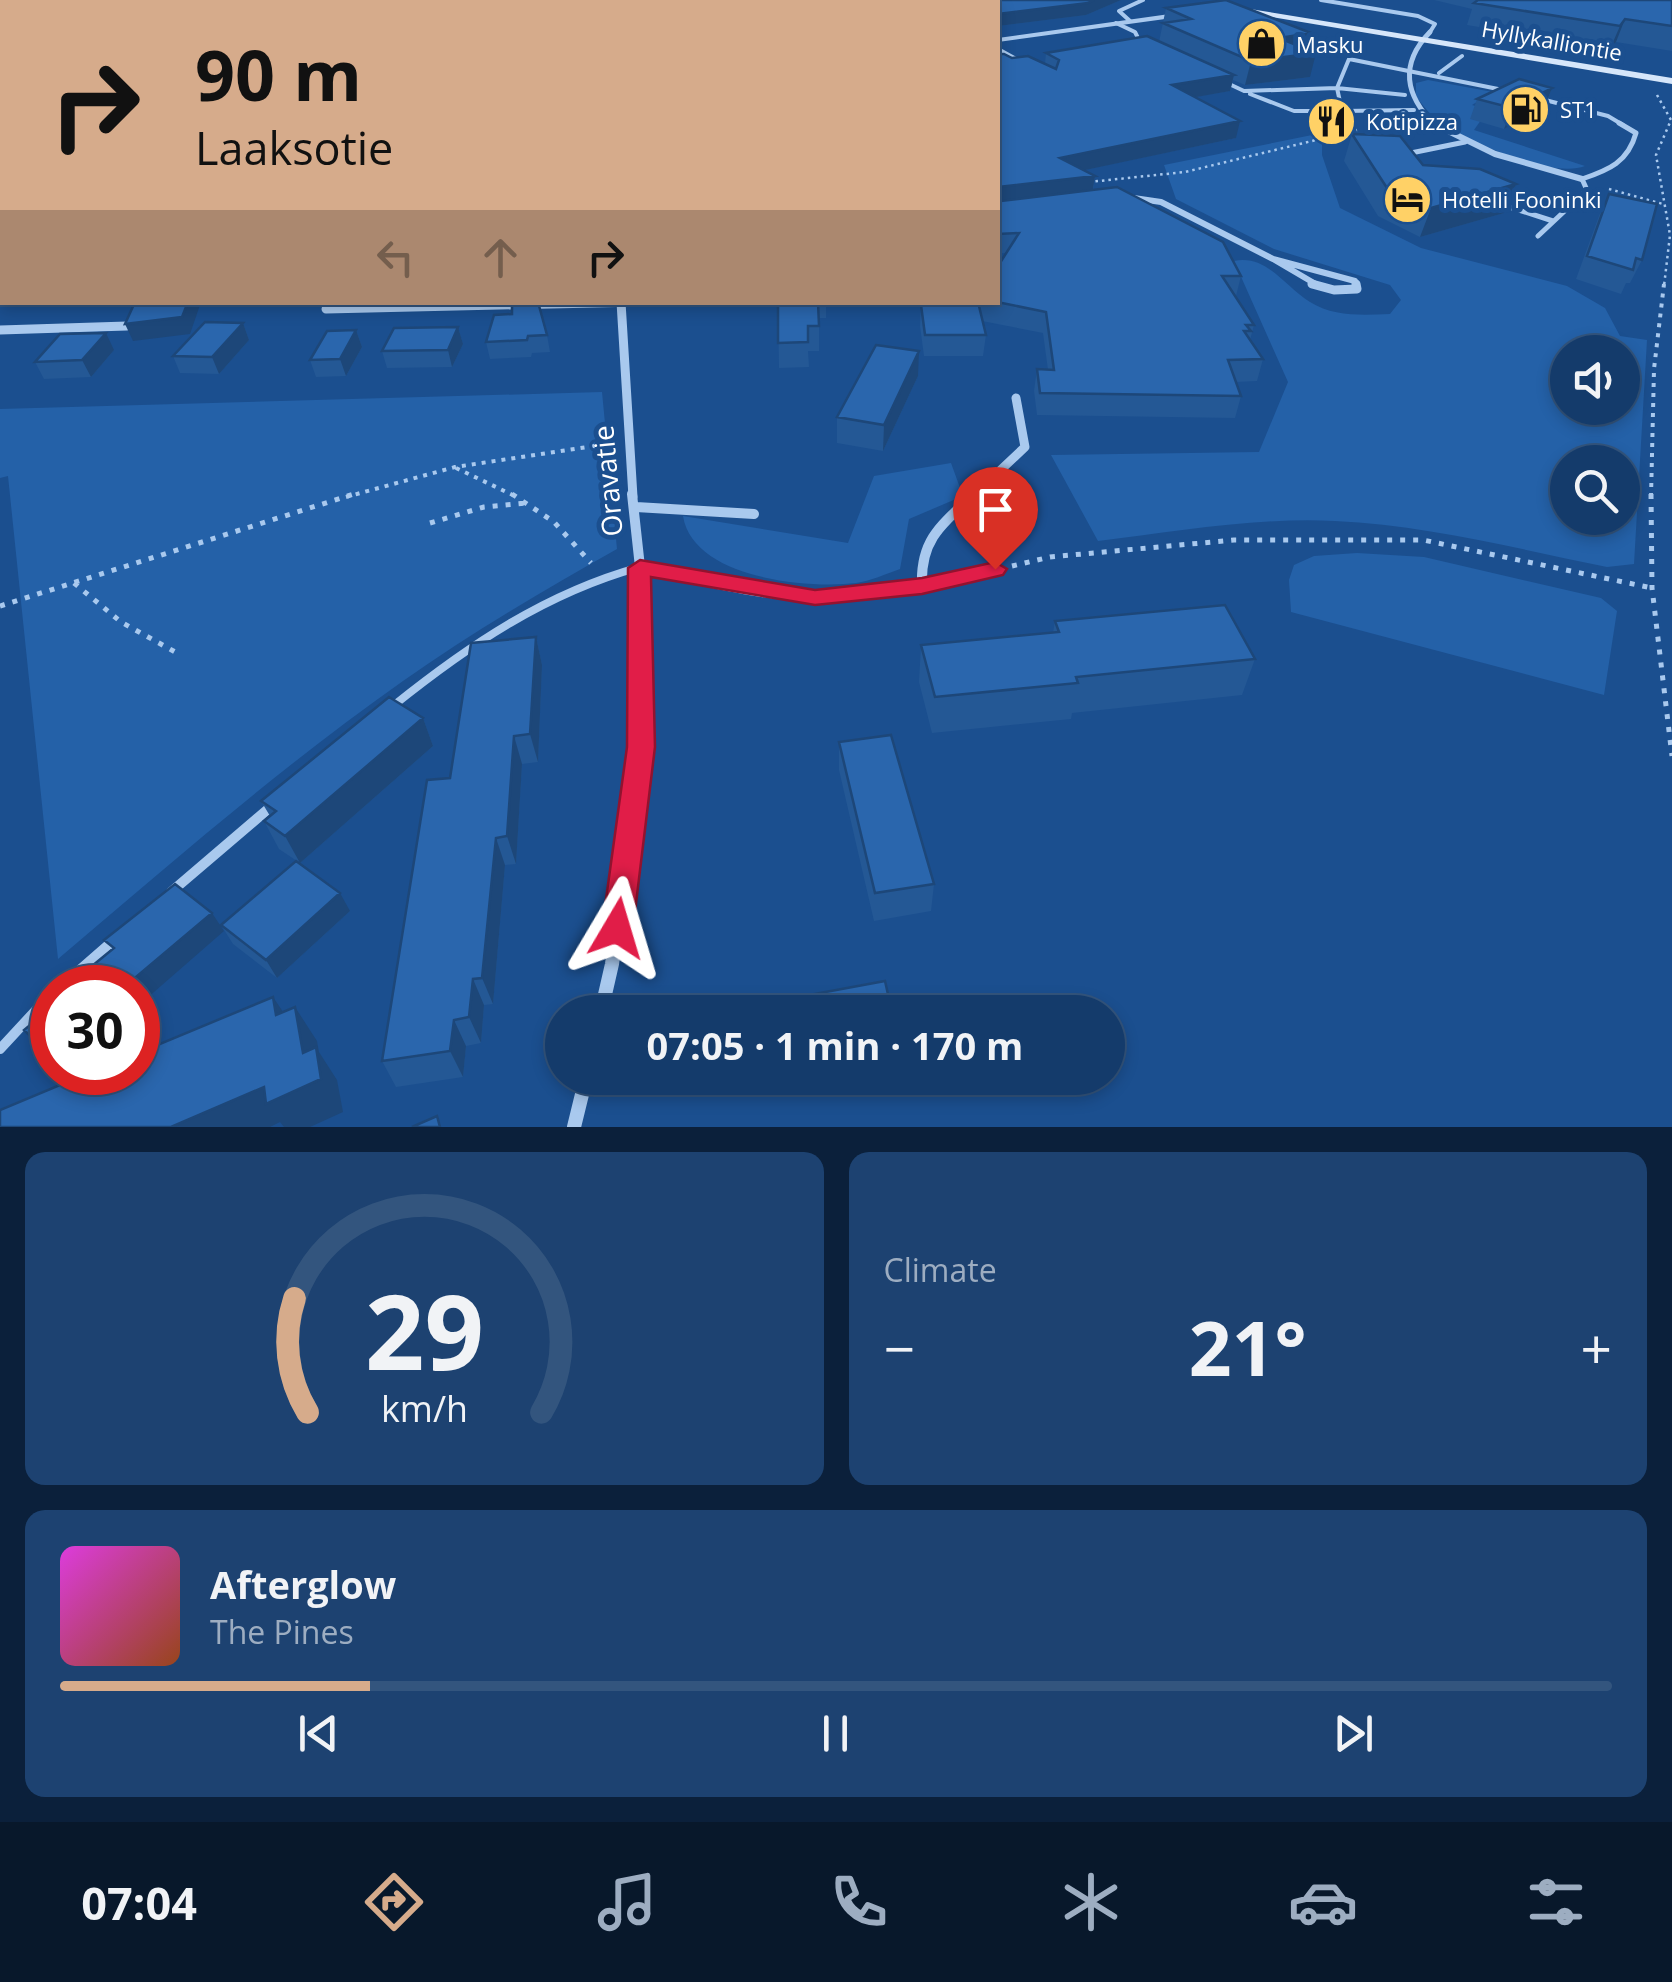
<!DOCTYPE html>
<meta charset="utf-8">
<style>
body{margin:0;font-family:"Open Sans",sans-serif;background:#1d4271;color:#f1f3f6;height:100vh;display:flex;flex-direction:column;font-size:38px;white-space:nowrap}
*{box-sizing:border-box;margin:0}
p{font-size:32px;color:#9dadc1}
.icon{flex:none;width:55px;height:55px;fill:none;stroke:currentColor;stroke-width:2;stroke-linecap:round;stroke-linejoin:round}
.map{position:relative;height:1127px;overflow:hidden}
.panel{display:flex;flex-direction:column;gap:25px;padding:25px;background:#0b203b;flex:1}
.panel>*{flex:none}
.guide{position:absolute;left:0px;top:0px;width:1000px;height:305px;box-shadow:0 5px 15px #0003,0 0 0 2px #33557e;background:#d6ab8b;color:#111;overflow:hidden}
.tools{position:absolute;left:1550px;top:335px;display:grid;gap:20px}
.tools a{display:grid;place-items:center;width:90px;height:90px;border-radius:50%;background:#143b6b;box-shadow:0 5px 15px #0003,0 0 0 2px #33557e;font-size:50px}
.speed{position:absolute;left:30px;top:965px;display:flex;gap:20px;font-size:50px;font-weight:700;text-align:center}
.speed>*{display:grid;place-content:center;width:130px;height:130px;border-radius:50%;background:#143b6b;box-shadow:0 5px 15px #0003,0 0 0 2px #33557e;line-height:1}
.speed .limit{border:15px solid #d22;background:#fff;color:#111}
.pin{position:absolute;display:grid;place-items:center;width:85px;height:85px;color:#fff;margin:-102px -42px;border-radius:50% 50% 50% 0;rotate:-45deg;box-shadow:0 0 10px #0007}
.pin .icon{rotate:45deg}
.me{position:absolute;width:110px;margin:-55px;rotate:7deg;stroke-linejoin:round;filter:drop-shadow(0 0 8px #0008)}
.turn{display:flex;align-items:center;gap:35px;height:210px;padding:0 30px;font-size:45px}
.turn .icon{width:130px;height:130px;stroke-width:2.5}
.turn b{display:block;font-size:70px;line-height:85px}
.lanes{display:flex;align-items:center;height:95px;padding:0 30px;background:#0003;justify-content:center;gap:50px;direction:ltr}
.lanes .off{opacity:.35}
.big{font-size:75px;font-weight:700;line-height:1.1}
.panel .tile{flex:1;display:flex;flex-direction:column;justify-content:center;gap:15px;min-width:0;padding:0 35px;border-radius:20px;background:#1d4271}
.panel .dial{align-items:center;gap:0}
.dial svg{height:260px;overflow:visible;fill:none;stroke:#33557e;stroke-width:7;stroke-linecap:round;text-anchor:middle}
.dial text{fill:#f1f3f6;stroke:none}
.song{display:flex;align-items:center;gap:30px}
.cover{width:120px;height:120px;border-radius:15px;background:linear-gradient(135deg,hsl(300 70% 55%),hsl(20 70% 35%))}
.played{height:10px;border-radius:5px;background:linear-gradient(90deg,#d6ab8b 20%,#33557e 20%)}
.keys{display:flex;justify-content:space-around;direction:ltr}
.heat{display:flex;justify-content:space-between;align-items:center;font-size:55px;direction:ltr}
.panel .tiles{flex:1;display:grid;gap:25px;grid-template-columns:1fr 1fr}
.tile:last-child{grid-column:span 2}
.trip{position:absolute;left:545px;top:995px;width:580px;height:100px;border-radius:50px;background:#143b6b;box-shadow:0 5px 15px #0003,0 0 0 2px #33557e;font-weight:700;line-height:100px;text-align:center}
.tabs{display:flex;height:160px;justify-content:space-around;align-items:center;background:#08182b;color:#9dadc1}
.tabs .icon{width:70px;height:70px}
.tabs .selected{color:#d6ab8b}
.tabs b{font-size:45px;color:#f1f3f6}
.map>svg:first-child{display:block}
</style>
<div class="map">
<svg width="1672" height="1127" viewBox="0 0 1672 1127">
<rect width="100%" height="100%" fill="#1b4f8f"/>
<path fill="#2461a8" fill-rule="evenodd" d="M1428,80L1493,92L1472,105L1488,110L1474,130L1585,166C1552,179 1473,143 1444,125C1433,119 1424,106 1416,97V83Z
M1322,133V155L1340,208L1421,248L1567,286L1605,308L1620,336L1647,340L1634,564L1607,567C1518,549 1426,525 1335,521C1257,517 1175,532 1098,541L1051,455L1259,452L1288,382L1234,261C1267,254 1285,287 1310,302C1334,317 1362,315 1390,314L1401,300L1390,285L1274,249L1176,199L1164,165ZM1568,352H1622V408H1568ZM1568,462H1622V518H1568Z
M602,392L617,549C544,590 471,633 403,681C282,766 170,864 58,959L8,476L0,478V409Z
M951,463L963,496L909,519L900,569C886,574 870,581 856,583C806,589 693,578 683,516L848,543L874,476Z
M1357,553L1424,557L1601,598L1617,611L1604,695L1291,612L1289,580L1294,565L1314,556Z"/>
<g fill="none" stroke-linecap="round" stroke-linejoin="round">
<path stroke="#a9c9ee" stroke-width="2.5" stroke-dasharray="2.5 4" stroke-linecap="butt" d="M495,0L521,2
M35,2L41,0
M1657,95L1671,120L1656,155L1670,235L1664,286
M1089,182L1185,172L1357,130
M1609,189L1663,204"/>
<path stroke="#a9c9ee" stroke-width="4" stroke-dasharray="4 6" stroke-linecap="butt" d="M456,468L517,497
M346,497L455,467L614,443
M1651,497L1654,369L1664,284"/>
<path stroke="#a9c9ee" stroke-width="5" stroke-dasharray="5 8" stroke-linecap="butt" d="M512,494L554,522L591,563
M1651,494L1652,588L1672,756
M430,523L484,507L526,503
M1012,566L1050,557L1234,540H1423L1652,588
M74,583L121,622L177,653
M0,606L354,494"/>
<path stroke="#a9c9ee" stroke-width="4" d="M1321,0L1418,16L1435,24L1430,32
M1130,21L1119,11L1143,0
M1116,23L1135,32L1141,44
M998,49L1020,61
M1439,73L1462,56
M1227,83L1244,91L1337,88L1405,95
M1250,94L1294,111H1342
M1541,99L1608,116L1623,125
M1414,110L1342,111L1337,88L1349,59L1508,91"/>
<path stroke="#a9c9ee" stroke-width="5" d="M1406,154L1465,142
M1497,203L1553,221
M1538,236L1587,190L1582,179C1609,170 1628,162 1636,133L1619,123"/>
<path stroke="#a9c9ee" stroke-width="8" d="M393,706C469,645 546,593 640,567"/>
<path stroke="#a9c9ee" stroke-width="10" d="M171,892L274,804
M59,988L114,940
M0,1049L52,993"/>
<path stroke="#a9c9ee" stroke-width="5" d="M1430,32C1399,64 1405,96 1435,125"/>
<path stroke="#a9c9ee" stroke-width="6" d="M1432,123L1495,154L1582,179
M1127,197L1161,202L1273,259
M1273,259L1355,281L1356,286
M1273,259L1319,286"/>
<path stroke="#a9c9ee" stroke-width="9" d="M1312,284L1334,290L1357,289L1356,284
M621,302L633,497
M326,309L638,302
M0,330L127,326
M972,497L1025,447L1016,398"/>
<path stroke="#a9c9ee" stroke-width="10" d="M632,494L640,567L638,771
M636,507L754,514
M640,567C704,581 770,599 837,597C890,595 943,581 995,569
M922,586C920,539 942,524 975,494"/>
<path stroke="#a9c9ee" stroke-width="14" d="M601,1012L612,964L638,768
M574,1127L586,1078"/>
<path fill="#a9c9ee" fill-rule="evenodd" d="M1184,12L1187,16L998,42V38Z"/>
<path fill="#d6e6fa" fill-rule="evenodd" d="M1244,8L1672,78V84L1247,13Z"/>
</g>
<path fill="#245895" d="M847,0H1121L1086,15L998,26V2H847Z
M1434,0H1672V51L1616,42L1610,49L1467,25L1472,9Z
M1166,8L1311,33L1307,49L1310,77L1245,85L1233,80L1230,91L1194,97L1236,138L1084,170L1095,176L1093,190L1241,276L1236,296L1254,325L1250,340L1263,359L1257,381L1236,382L1241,396L1235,418L1037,415L1034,391L1037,369L1048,370L1043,333L982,321L986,335L983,356H924L920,326L921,305L923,302H998L1006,253H998V54L1045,64L1046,53L1159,42Z
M1552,88L1544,108L1504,129L1470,119L1477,99Z
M1352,134L1423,165L1516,184L1504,213L1420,237L1378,216L1344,161Z
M1609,194L1642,260L1630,283H1626L1621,294L1576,279L1599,216Z
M778,302H826V318H819V351H808L809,367L779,368Z
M512,314L547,335L550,352L532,353L531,357L490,359L486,342Z
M243,323L249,340L219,374L180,373L173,356Z
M458,327L463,344L452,367L387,368L382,351Z
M356,330L362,347L346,376L316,377L310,360Z
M114,350L91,377L44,379L35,362Z
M918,376L883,451L837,443V417Z
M1055,621L1255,659L1242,695L1072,713L1071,719L932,733L919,682L921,645L1053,633Z
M536,637L542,665L538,762L522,764L516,864L505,865L493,1004L484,1005L481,1043L466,1046L463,1077L396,1087L382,1061L450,778Z
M423,718L433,746L300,863L279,849L264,821L270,816L261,801Z
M839,742L934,884L931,911L874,921L839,770Z
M350,911L277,978L233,944L221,925Z
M676,1078H778L680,1097Z"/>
<path fill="#1d4779" d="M1094,0H1121L1086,15L998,26V14Z
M1625,19L1616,42L1610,49L1620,26Z
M1311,33L1305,54L1316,53L1310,77L1245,85L1251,61L1279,38Z
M1234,75L1230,91L1168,102L1172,85Z
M1552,88L1544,108L1504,129L1512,108Z
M1240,121L1236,138L1057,176L1060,158Z
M1095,176L1092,194L998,206V190L999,187Z
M1516,184L1504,213L1420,237L1431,208Z
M188,302H201L190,334L133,341L125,324Z
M243,323L249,340L219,374L212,357Z
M458,327L463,344L452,367L448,350Z
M356,330L362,347L346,376L340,359Z
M106,333L114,350L91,377L82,360Z
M919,351L918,376L883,451L884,425Z
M536,637L542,665L538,762L530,734Z
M423,718L433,746L300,863L285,836Z
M514,736L522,764L516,864L507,836Z
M496,838L505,865L493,1004L482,978Z
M340,893L350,911L277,978L266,960Z
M212,913L224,931L138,1006V988H123Z
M473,979L484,1005L481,1043L469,1017Z
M273,997L296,1031L276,1015Z
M295,1007L317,1041L319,1052L337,1080L343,1112L310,1127H284L280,1122L270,1127H171L303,1053Z
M454,1020L466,1046L463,1077L450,1051Z"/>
<path fill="#2a66ad" stroke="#1d4779" stroke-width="2.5" d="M224,0H370L367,2H221Z
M706,0H731L741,2H697Z
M888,0H1094L1088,3L998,14V2H899Z
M1226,0L1311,33L1279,38L1316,53L1251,61L1163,23L1191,19L1166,8Z
M1478,0H1672V26L1625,19L1620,26L1474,3Z
M1147,36L1234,75L1172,85L1240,121L1060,158L1095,176L999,187L998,190V54H1004L1012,58L1028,56L1056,69L1059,60L1046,53Z
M1519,79L1552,88L1512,108L1477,99Z
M1352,134L1400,136L1423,165L1480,169L1516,184L1431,208L1387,188Z
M1117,187L1223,242L1241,276H1222L1254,325H1246L1251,331H1244L1263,359L1228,360L1241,396L1040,393L1037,369L1054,370L1046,312L997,302L998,266L1019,233L998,234V199L1001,201Z
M1609,194L1657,204L1642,260L1636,258L1633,270L1587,256Z
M135,302H188L182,317L125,324Z
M512,302H538L547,335L528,336L527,340L486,342L494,315L512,314Z
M778,302H818L819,326H808V342L778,343Z
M923,302H978L986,335H925L921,305Z
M205,322L243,323L212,357L173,356Z
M458,327L448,350L382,351L394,328Z
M356,330L340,359L310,360L327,331Z
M106,333L82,360L35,362L60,334Z
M876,345L919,351L884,425L837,417Z
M1225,605L1255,659L1076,677L1078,683L935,697L921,645L1059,632L1055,621Z
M536,637L530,734L514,736L507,836L496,838L482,978L473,979L469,1017L454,1020L450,1051L382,1061L427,780L450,778L471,643Z
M389,697L423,718L285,836L264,821L276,811L261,801Z
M891,735L934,884L875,893L839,742Z
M296,861L340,893L266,960L221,925Z
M175,884L212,913L123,988H76L97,970L92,966L114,948L104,940Z
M885,981L892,1012H718Z
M273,997L276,1015L295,1007L303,1053L316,1047L321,1079L266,1104L264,1087L171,1127H0V1110L91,1072H138V1053Z
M52,1007V1047L47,1052L24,1030Z
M437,1116L440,1127H412Z"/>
<path fill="#e11d48" stroke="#92132f" stroke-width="2.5" d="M640,560L815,590L922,578L995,562L1007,569L1003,575L922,594L815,605L651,577L655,747L633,928L628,937L617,942L606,937L602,928L627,747L628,568Z"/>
<defs>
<symbol id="shop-disc" viewBox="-11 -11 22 22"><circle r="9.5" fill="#ffd166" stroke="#1b4f8f"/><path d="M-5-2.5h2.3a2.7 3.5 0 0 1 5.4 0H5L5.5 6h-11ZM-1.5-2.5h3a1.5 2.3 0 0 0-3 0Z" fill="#111"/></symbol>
<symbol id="fuel-disc" viewBox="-11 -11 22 22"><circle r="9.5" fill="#ffd166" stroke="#1b4f8f"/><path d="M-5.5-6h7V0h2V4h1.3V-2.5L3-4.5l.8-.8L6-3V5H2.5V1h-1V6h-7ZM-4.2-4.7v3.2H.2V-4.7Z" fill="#111"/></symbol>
<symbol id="restaurant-disc" viewBox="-11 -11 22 22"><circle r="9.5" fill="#ffd166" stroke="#1b4f8f"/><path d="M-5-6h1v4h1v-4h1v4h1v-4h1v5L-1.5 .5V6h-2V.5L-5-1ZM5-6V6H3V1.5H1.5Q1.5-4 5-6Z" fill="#111"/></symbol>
<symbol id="hotel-disc" viewBox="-11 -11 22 22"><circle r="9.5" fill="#ffd166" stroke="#1b4f8f"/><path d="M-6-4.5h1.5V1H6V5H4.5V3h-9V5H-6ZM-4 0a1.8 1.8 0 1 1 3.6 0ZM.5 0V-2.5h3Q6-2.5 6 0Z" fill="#111"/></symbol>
</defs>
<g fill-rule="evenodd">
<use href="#shop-disc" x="1234" y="16" width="55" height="55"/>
<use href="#fuel-disc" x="1498" y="82" width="55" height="55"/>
<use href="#restaurant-disc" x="1304" y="94" width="55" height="55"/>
<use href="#hotel-disc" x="1380" y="172" width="55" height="55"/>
</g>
<g text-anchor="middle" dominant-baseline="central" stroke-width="10" stroke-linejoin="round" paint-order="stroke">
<g font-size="22" fill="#fff" stroke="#1b4f8f">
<text transform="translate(1552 40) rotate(10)">Hyllykalliontie</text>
</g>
<g font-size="22" fill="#fff" stroke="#1b4f8f" text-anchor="start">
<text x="1296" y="44">Masku</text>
<text x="1560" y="109">ST1</text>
<text x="1366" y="121">Kotipizza</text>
<text x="1442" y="199">Hotelli Fooninki</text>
</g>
<g font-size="28" fill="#fff" stroke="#1b4f8f">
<text transform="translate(607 481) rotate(-95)">Oravatie</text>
</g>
</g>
</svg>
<div class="tools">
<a><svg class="icon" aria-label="sound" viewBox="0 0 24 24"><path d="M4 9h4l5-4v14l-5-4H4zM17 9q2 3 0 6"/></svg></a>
<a><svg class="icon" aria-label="search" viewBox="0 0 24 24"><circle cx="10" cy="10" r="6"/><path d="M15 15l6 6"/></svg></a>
</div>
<div class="speed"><div class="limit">30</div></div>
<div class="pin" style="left:995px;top:569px;background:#d93025"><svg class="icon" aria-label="arrive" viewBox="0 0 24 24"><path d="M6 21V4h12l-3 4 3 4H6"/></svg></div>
<svg class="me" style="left:617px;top:928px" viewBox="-20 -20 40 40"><path d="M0-17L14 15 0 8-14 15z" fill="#e11d48" stroke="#fff" stroke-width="4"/></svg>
<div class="trip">07:05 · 1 min · 170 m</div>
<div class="guide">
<div class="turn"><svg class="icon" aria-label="right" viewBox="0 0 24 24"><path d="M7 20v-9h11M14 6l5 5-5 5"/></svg><div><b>90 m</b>Laaksotie</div></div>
<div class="lanes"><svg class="icon off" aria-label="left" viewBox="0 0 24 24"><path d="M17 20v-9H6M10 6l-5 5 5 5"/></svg><svg class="icon off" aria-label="ahead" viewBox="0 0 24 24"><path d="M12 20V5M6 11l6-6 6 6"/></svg><svg class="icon" aria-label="right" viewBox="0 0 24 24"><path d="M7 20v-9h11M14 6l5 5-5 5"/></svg></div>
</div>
</div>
<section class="panel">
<div class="tiles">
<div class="tile dial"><svg viewBox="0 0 100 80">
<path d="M14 69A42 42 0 1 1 86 69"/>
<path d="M14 69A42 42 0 0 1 10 34" stroke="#d6ab8b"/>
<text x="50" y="56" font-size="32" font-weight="700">29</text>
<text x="50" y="72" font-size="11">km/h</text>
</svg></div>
<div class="tile"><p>Climate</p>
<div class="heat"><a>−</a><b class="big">21°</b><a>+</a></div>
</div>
<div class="tile">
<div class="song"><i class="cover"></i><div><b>Afterglow</b><p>The Pines</p></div></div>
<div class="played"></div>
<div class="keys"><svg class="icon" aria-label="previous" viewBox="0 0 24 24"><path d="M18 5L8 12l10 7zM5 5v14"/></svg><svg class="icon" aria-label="pause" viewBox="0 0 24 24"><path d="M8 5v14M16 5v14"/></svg><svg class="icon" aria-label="next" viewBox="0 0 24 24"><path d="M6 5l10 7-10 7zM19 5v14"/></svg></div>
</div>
</div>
</section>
<nav class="tabs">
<b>07:04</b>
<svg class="icon selected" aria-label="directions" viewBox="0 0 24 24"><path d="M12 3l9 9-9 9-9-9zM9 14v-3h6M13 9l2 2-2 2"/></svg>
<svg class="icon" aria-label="music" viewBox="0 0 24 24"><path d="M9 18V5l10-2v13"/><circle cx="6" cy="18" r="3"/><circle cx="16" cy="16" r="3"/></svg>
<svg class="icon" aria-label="phone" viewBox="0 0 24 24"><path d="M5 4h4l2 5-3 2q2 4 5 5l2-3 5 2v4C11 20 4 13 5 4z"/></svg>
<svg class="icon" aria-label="climate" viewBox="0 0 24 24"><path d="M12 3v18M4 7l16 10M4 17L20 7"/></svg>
<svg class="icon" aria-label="car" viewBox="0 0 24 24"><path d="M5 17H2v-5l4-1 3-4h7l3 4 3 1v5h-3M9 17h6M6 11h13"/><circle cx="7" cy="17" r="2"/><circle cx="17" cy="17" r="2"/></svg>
<svg class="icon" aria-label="filters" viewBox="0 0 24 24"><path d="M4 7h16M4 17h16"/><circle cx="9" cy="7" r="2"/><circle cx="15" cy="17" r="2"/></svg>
</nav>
